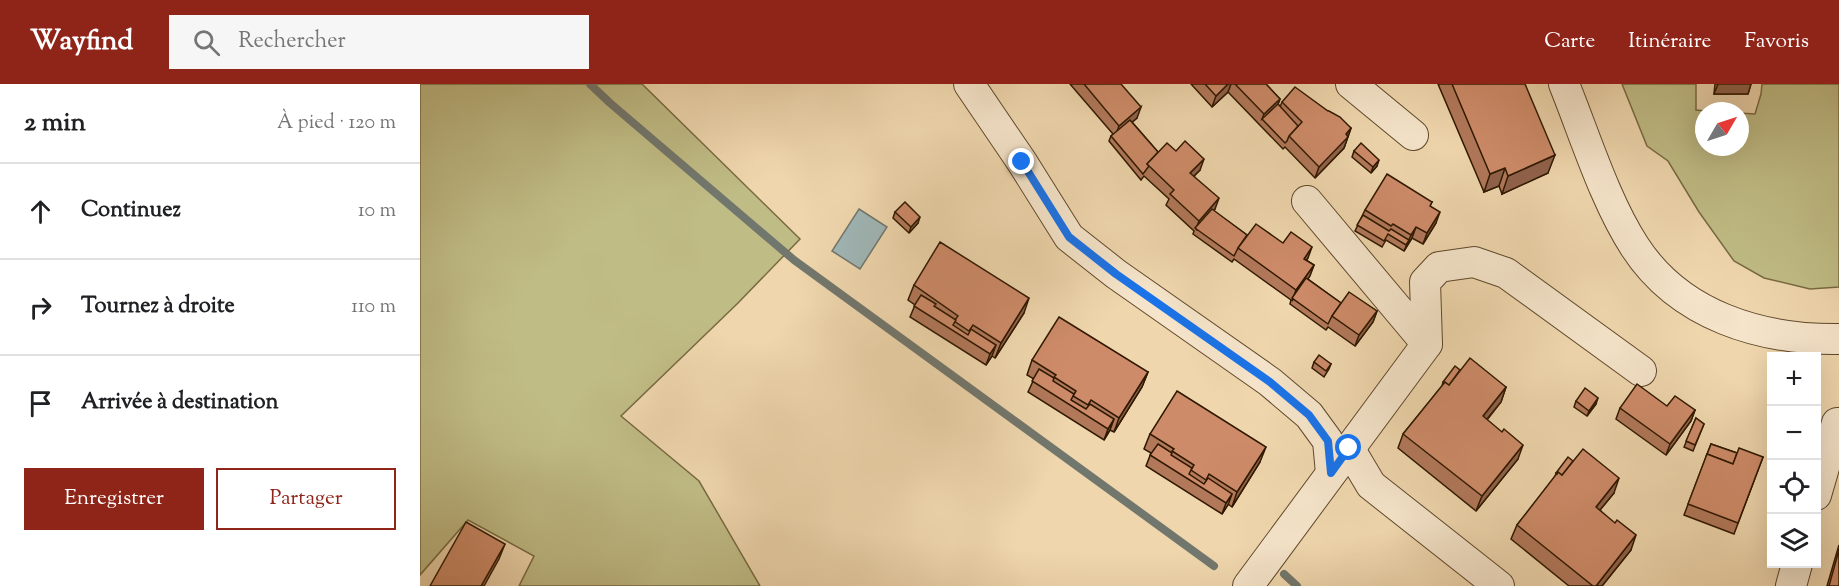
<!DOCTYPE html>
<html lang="fr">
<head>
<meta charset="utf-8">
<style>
  :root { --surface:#fff; --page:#f6f6f6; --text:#202124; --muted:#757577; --line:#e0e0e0; --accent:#8f2418 }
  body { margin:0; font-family:"Sorts Mill Goudy",serif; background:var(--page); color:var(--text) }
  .controls { position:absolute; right:18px; bottom:18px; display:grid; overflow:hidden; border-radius:0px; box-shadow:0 6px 24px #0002 }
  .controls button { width:54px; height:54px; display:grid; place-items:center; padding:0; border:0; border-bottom:2px solid var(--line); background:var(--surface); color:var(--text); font:30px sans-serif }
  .compass { position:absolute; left:1275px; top:18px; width:54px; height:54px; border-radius:50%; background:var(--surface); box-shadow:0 6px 24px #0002; rotate:51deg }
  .stop { position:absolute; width:18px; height:18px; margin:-14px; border:4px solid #1a73e8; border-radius:50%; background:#fff }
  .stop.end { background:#1a73e8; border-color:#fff; box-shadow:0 2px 6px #0008 }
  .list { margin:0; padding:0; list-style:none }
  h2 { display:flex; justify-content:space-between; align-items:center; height:78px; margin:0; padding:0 24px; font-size:26px }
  h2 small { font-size:20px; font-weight:400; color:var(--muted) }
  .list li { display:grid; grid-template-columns:39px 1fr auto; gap:18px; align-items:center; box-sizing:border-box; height:96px; padding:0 24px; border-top:2px solid var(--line) }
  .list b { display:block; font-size:22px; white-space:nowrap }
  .list em { font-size:20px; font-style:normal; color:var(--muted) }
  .actions { display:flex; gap:12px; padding:18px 24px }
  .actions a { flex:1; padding:14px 0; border:2px solid var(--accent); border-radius:0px; text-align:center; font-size:21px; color:var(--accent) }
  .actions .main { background:var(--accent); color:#fff }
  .icon { flex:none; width:33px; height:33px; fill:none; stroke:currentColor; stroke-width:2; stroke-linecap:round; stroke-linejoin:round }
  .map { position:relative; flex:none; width:1419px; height:502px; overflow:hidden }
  header { display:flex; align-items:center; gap:36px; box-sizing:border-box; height:84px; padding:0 30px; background:var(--accent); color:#fff }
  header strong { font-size:28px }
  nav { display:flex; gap:33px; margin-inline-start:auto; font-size:21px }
  .search { width:420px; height:54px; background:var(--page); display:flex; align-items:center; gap:15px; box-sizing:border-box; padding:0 21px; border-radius:0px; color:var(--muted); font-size:22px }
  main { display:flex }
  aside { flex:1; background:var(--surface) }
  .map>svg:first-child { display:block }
</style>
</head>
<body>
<header>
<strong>Wayfind</strong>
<div class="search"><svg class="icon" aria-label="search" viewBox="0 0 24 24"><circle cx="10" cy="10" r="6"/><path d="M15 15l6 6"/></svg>Rechercher</div>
<nav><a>Carte</a><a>Itinéraire</a><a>Favoris</a></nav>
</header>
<main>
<aside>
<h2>2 min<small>À pied · 120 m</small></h2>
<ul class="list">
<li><svg class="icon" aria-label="ahead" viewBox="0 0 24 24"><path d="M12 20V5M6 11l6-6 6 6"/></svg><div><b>Continuez</b></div><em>10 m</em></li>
<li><svg class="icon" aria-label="right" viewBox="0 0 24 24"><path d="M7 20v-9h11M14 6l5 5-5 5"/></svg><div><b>Tournez à droite</b></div><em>110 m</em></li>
<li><svg class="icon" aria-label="arrive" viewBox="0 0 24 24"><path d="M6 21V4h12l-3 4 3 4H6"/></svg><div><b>Arrivée à destination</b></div></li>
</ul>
<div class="actions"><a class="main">Enregistrer</a><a>Partager</a></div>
</aside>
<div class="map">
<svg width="1419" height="502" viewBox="0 0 1419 502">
  <rect width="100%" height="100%" fill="#efd6ad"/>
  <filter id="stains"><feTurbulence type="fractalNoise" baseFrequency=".00333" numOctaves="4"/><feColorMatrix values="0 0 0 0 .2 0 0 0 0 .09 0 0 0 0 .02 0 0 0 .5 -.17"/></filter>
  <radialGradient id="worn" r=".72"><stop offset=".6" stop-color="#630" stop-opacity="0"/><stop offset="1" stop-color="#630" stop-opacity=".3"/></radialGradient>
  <g fill="#c0bc85" stroke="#786a42" stroke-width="1.5">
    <polygon points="0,0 222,0 380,155 318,219 201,332 279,397 340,502 99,502 114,472 48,436 0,491"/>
    <polygon points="1202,0 1276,0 1276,26 1286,27 1284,27 1284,63 1320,63 1320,29 1335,30 1341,10 1342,0 1419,0 1419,203 1390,205 1344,194 1314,177 1279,128 1248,77 1227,62"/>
  </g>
  <polygon fill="#9fb6b6" stroke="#72776d" stroke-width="1.5" points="439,125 467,143 440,185 412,167"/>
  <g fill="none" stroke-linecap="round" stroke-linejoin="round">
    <g stroke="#72776d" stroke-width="8">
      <polyline points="170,0 190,19 374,176 794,482"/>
      <polyline points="864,490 877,502"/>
    </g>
    <g stroke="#5f482b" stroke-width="32">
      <g id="minor">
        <polyline points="549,0 602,78 649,153 696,190 850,298 889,331 908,357 911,389"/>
        <polyline points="931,0 993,51"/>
        <path d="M1144,0C1165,52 1185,117 1215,163C1260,232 1341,256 1419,255"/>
        <polyline points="887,117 1007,260"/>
        <polyline points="929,364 951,401 1079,502"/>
        <polyline points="1396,411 1417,339"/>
        <polyline points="828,502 1007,260 1005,198 1019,183 1054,178 1086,189 1221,287"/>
        <polyline points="1371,502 1377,480"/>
      </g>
    </g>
    <use href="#minor" stroke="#f5e4ca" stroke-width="30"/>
  </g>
  <g fill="#b1785a" stroke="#2f1800" stroke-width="1.5">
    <polygon points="650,0 701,0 717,34 712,38 738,68 756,67 780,86 774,92 795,125 793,127 827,151 863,159 888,174 886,176 894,181 888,195 921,219 957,227 953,238 935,262 908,243 906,246 870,220 871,216 814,175 812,178 773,150 774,147 746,121 749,115 724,92 721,96 689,57 691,52 693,50"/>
    <polygon points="771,0 846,0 860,15 858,20 860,23 862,18 908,27 931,44 924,64 895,94 865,63 863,65 808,8 792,23"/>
    <polygon points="1018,0 1105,0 1128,89 1082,110 1079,102 1064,108"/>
    <polygon points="1295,0 1331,0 1328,10 1294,10"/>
    <polygon points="934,67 957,82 951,89 932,73"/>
    <polygon points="1012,118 1010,122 1016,139 1003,160 992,154 984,167 966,156 962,163 935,147 945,126"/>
    <polygon points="475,128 498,139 489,149 473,134"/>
    <polygon points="494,201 604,229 575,274 572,272 566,281 490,233 495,221 488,216"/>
    <polygon points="612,276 728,288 722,303 694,348 690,346 684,356 608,308 614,295 607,291"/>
    <polygon points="894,278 911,280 909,285 904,293 892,284"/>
    <polygon points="1040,286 1086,303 1081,318 1067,336 1098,375 1056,427 978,364 983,350 1022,302 1023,298"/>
    <polygon points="1156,317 1176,320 1167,332 1154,323"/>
    <polygon points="1247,322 1275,326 1271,337 1246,371 1196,335 1200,324"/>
    <polygon points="1276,334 1284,340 1273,367 1264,363"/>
    <polygon points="730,350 840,378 812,423 808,420 802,430 726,382 731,369 724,365"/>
    <polygon points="1291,360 1317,369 1343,373 1314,450 1264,431"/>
    <polygon points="1136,389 1194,409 1180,426 1211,466 1182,502 1149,502 1091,455 1097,441 1135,393"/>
    <polygon points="1419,461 1419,502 1407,502"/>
  </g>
  <g fill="#90614a" stroke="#2f1800" stroke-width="1.5">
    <polygon points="808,0 811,0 808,8 792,23 796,12"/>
    <polygon points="1298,0 1331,0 1328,10 1294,10"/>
    <polygon points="860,15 856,26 842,35 844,30"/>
    <polygon points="721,23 717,34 695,53 699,42"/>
    <polygon points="931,44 924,64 895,94 899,83"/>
    <polygon points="1135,71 1128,89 1082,110 1088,92"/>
    <polygon points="784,75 780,86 766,100 770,89"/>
    <polygon points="959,76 957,82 951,89 953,83"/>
    <polygon points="1085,84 1079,102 1064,108 1070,90"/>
    <polygon points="799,114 795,125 777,146 776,145 779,137"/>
    <polygon points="1020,128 1016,139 1003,160 1007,149"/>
    <polygon points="500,133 498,139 489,149 491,143"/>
    <polygon points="996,143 992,154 984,167 991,151"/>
    <polygon points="892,163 888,174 880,186 884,175"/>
    <polygon points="894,181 890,192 872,217 876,206"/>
    <polygon points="609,214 604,229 575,274 581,259"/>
    <polygon points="957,227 953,238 935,262 939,251"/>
    <polygon points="576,261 572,272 566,281 570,270"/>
    <polygon points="728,288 722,303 694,348 699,334"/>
    <polygon points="1086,303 1081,318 1057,347 1063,332"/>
    <polygon points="1178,314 1176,320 1167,332 1169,327"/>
    <polygon points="1275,326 1271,337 1246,371 1250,360"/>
    <polygon points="694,335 690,346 684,356 688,345"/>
    <polygon points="1103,361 1098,375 1056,427 1062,412"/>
    <polygon points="846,363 840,378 812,423 817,408"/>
    <polygon points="1199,394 1194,409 1170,438 1176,423"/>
    <polygon points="812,410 808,421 802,430 806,419"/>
    <polygon points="1216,451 1211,466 1182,502 1176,502"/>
    <polygon points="85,460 79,475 64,502 61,502"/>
  </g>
  <g fill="#ce8b69" stroke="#2f1800" stroke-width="1.5">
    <polygon points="664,0 701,0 721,23 699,42"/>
    <polygon points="785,0 808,0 796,12"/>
    <polygon points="815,0 846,0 860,15 844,30"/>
    <polygon points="1032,0 1105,0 1135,71 1088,92 1085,84 1070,90"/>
    <polygon points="875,3 908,27 909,27 920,33 931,44 926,50 928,53 899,83 869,52 882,38 862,18"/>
    <polygon points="858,20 878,42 869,52 867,57 865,59 842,35"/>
    <polygon points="710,36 738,68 727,80 729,82 723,90 691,52"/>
    <polygon points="765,57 784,75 770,89 799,114 779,137 750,110 754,106 727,80 747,59 756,67"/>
    <polygon points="941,59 959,76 953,83 934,67"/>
    <polygon points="967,90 1012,118 1010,122 1020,128 1007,149 996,143 991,151 973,140 971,142 945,126"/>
    <polygon points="485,118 500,133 491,143 475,128"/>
    <polygon points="792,125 827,151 818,164 814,172 775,144"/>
    <polygon points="943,131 969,147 971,145 989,156 986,161 968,150 964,157 937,141"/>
    <polygon points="836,140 863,159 871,148 892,163 884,175 894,181 876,206 818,164"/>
    <polygon points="520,158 609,214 581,259 553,241 549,247 534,237 538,232 494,201"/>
    <polygon points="886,194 921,219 912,232 908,240 872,214"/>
    <polygon points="929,208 957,227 939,251 912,232"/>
    <polygon points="501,211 516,220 514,222 536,236 533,241 548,251 551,245 576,261 570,270 494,222"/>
    <polygon points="639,233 728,288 699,334 671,316 668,321 653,312 656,307 634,293 636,291 612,276"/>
    <polygon points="899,271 911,280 906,287 894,278"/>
    <polygon points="1050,274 1086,303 1063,332 1082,348 1084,345 1103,361 1062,412 983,350 1025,298 1029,301"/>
    <polygon points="1035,282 1040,286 1029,301 1025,298 1024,299 1023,298"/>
    <polygon points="619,285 634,294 633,297 654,310 651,316 666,325 670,320 694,335 688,345 612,297"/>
    <polygon points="1217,300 1247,322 1255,312 1275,326 1250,360 1200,324"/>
    <polygon points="1165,304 1178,314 1169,327 1156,317"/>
    <polygon points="757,307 846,363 817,408 789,390 786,396 771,386 774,381 752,367 754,365 730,350"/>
    <polygon points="1276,334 1284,340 1275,361 1266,357"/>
    <polygon points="738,360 752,369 751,371 772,384 769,390 784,400 788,394 812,410 806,419 730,371"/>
    <polygon points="1291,360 1317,369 1313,380 1287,370 1286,373"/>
    <polygon points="1319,364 1343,373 1318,439 1268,420 1287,370 1313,380"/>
    <polygon points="1163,365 1199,394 1176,423 1195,439 1197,436 1216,451 1176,502 1173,502 1097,441 1138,388 1142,391"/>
    <polygon points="1148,373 1153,377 1142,391 1138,388 1137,390 1136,389"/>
    <polygon points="46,438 85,460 61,502 10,502"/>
    <polygon points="1419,466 1419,502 1409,502"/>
  </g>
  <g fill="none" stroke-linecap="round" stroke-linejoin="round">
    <polyline stroke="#1a73e8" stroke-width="8" points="602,78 649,153 696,190 850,298 889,331 908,357 911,389 929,364"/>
  </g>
  <rect width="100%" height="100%" filter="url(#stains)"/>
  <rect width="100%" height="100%" fill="url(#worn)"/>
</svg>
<div class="controls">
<button>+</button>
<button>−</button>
<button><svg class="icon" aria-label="locate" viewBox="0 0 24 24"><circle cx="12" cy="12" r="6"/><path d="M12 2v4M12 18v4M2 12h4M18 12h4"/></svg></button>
<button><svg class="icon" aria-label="layers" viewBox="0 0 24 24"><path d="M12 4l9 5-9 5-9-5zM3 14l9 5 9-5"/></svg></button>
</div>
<svg class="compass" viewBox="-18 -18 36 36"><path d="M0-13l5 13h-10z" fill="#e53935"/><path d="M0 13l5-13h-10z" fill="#757577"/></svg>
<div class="stop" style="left:929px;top:364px"></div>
<div class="stop end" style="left:602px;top:78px"></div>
</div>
</main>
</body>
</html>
